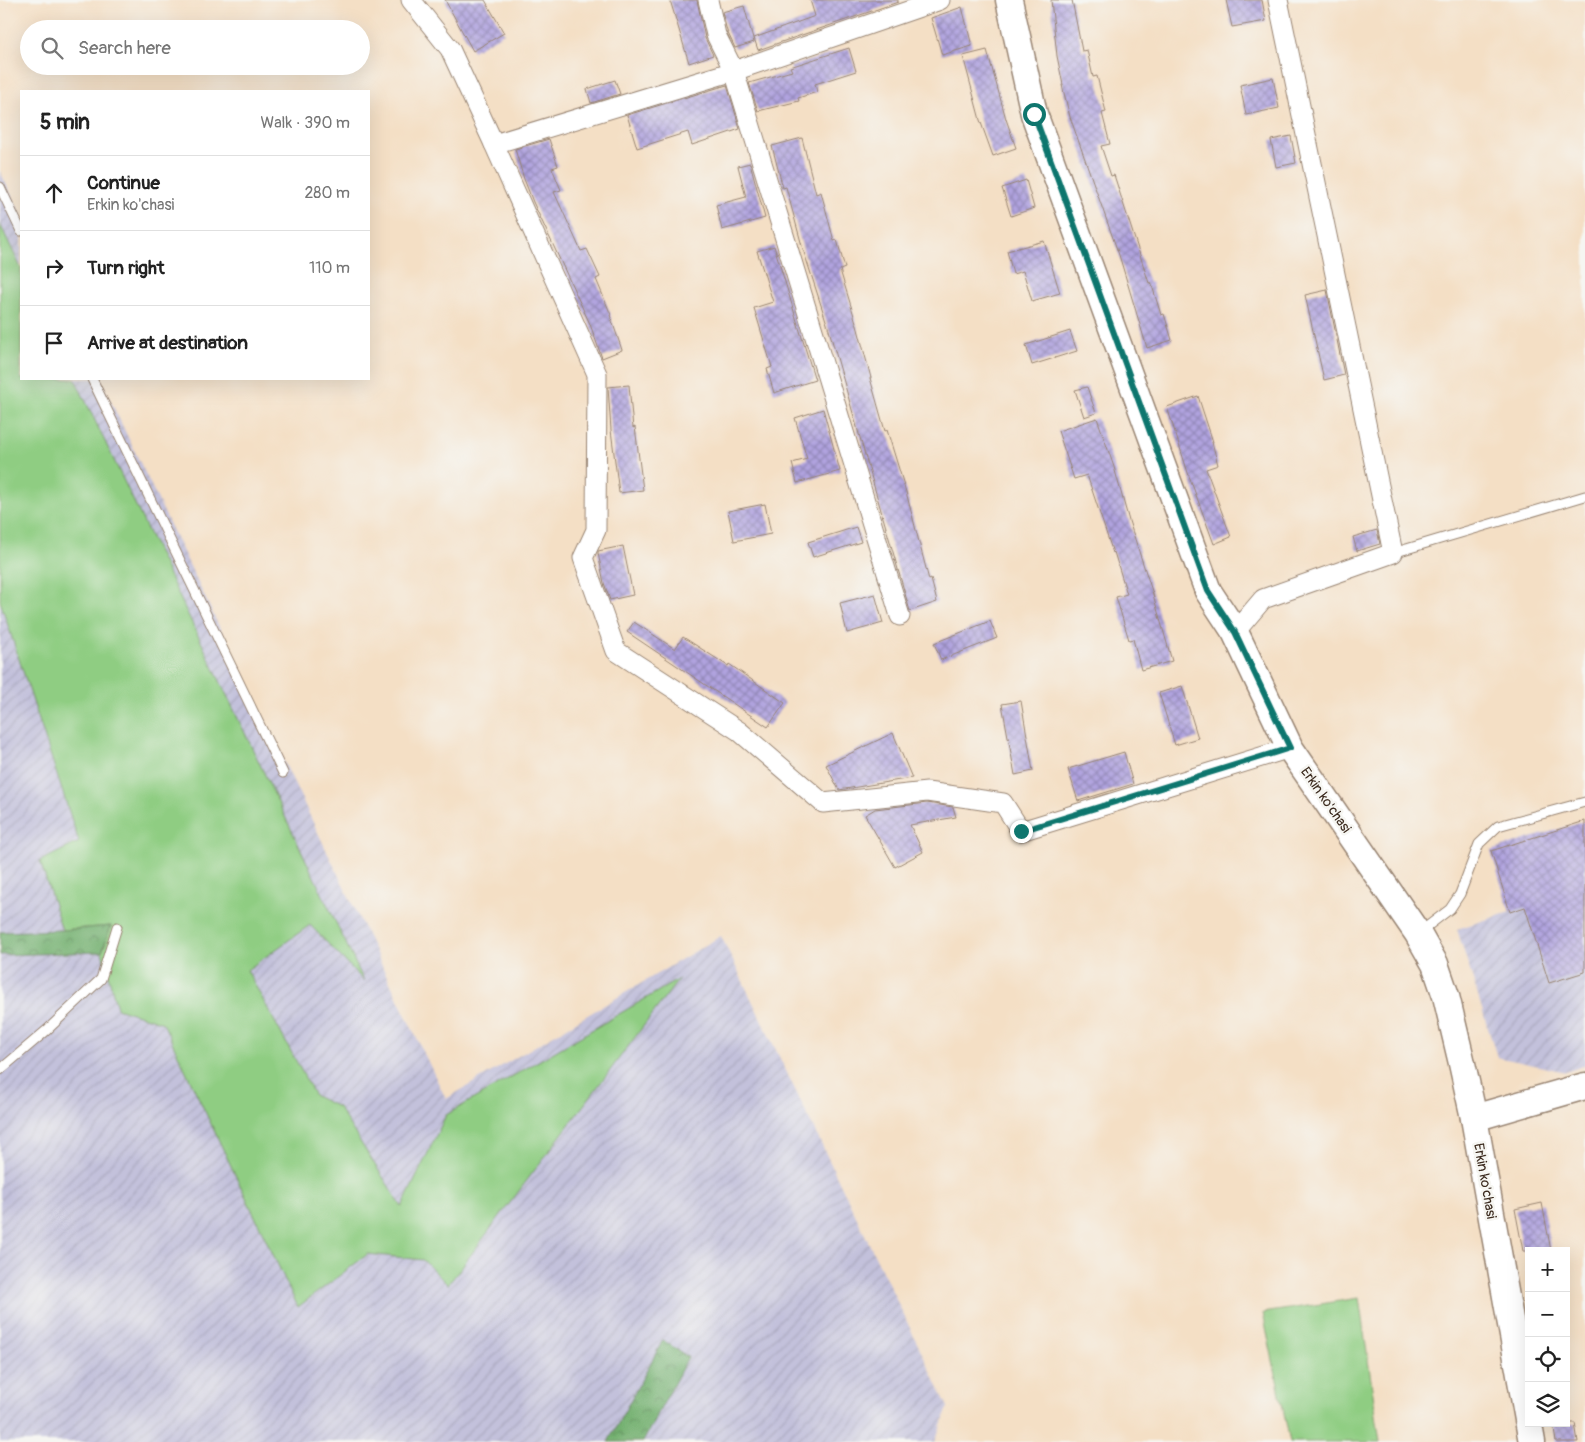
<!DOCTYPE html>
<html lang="en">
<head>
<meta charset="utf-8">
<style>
  :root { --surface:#fff; --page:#f2f2f2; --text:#222; --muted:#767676; --line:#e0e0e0 }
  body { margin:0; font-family:Pangolin,sans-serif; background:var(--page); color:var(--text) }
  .controls { position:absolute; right:15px; bottom:15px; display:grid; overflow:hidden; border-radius:0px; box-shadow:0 5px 20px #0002 }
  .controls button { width:45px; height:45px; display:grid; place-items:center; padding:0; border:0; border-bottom:1px solid var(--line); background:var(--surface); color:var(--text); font:25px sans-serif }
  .stop { position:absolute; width:15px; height:15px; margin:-11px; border:4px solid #0f766e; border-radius:50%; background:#fff }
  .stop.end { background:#0f766e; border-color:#fff; box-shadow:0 1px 5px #0008 }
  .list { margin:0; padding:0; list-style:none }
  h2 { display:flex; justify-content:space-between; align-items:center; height:65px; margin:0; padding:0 20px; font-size:21px }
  h2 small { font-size:16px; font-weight:400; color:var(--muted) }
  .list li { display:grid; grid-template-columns:32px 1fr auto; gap:15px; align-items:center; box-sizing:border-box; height:75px; padding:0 20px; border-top:1px solid var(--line) }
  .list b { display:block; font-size:19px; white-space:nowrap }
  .list p { margin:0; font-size:16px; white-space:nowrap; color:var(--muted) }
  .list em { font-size:16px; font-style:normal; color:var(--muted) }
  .icon { flex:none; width:28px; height:28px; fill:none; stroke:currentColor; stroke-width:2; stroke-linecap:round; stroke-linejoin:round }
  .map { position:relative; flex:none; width:1585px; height:1442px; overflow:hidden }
  .search { position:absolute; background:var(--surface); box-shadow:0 5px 20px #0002; left:20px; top:20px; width:350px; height:55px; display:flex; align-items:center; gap:12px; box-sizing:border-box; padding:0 18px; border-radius:28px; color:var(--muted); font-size:19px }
  .panel { position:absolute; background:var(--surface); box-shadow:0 5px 20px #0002; left:20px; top:90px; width:350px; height:290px; border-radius:0px }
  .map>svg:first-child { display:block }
</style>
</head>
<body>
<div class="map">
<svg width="1585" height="1442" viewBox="0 0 1585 1442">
  <defs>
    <pattern id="industrial-furrows" width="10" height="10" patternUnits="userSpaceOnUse" patternTransform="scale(1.25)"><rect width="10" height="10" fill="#c3c1db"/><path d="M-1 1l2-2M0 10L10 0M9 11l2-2" fill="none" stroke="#a8a6bc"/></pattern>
    <pattern id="forest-crowns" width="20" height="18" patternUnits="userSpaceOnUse" patternTransform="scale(1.25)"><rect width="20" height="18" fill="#73b070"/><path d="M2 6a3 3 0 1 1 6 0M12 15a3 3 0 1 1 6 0" fill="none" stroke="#608f5b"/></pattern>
    <pattern id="building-cross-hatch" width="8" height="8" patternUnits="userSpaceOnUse" patternTransform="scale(1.25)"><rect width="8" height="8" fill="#b0a3df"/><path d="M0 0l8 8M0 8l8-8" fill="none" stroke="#9085b4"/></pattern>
  </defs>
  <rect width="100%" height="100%" fill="#f6f6f2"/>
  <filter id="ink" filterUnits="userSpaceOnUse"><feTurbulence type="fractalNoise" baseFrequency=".02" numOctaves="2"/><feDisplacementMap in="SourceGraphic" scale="10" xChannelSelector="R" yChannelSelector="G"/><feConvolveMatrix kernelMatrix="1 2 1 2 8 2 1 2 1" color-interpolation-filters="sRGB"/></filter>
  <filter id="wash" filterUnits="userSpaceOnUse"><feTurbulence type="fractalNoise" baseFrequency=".0096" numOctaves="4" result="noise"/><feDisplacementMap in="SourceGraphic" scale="20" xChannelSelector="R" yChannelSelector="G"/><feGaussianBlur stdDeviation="1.12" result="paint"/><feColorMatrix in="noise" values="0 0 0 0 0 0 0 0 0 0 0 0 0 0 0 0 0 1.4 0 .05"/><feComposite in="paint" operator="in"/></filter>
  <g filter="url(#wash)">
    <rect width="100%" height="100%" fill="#f4dfc5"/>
    <g fill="url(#industrial-furrows)">
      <polygon points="0,171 21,215 21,379 100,379 446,1099 721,936 948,1407 935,1442 0,1442"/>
      <polygon points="1585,821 1585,1065 1566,1072 1497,1057 1457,929 1510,912 1491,851"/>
    </g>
    <g fill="#8fcd82" stroke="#657c50">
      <polygon points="0,224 21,268 21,379 75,379 364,981 310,925 247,970 315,1096 338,1107 402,1207 446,1115 679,979 448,1285 423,1260 368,1254 298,1307 163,1023 117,1008 102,952 111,926 62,930 40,861 79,842 0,601"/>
      <polygon points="1359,1298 1380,1442 1290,1442 1263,1313"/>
    </g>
    <g fill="url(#forest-crowns)" stroke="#576d47">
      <polygon points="111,926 102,952 0,955 0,932 62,930"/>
      <polygon points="663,1340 688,1357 643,1442 608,1442"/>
    </g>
    <g id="blocks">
      <g fill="url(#building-cross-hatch)">
        <polygon points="445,0 485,0 504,33 473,51"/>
        <polygon points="670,0 697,0 705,38 713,55 689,63"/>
        <polygon points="810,0 898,0 898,2 758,50 754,38 815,16"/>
        <polygon points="1051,0 1072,0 1082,51 1087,50 1093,77 1097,76 1106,112 1102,113 1110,144 1101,146 1111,176 1114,175 1149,283 1151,282 1161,315 1164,314 1172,340 1147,348 1119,255 1070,117 1062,85 1063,85 1057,56"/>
        <polygon points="1226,0 1262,0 1266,21 1232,27"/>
        <polygon points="744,6 754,42 735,48 727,31 722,12"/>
        <polygon points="962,7 972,46 942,55 931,18"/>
        <polygon points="849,48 856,71 815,84 817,92 798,98 799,101 758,111 749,83 792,71 790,67"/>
        <polygon points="987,50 1006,119 1016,148 993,156 980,120 963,56"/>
        <polygon points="1273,78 1279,108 1246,115 1240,85"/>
        <polygon points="615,80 620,94 591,103 587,89"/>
        <polygon points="727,85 740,129 692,145 688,132 637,148 627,115"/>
        <polygon points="1291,136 1296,163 1276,167 1271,140"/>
        <polygon points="802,138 816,194 821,192 834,241 837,240 845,268 840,270 858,329 871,378 870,378 885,431 887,430 906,492 929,580 931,579 937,602 910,611 829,330 802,246 786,187 783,188 772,146"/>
        <polygon points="549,139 558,166 552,168 561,190 554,192 581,251 587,249 600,277 596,279 611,315 610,315 622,350 602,358 590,324 533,202 524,179 515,149"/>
        <polygon points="750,163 765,218 722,230 716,205 746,197 738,166"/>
        <polygon points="1026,180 1034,208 1011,216 1002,188"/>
        <polygon points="1044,241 1060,293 1032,301 1023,271 1013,274 1007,251"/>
        <polygon points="774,246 815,380 774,393 767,369 772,367 754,308 773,302 757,251"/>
        <polygon points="1327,290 1344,375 1324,380 1305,295"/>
        <polygon points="1070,331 1077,351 1032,365 1026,345"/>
        <polygon points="629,385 633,428 635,427 643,490 619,493 611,430 608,387"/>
        <polygon points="1087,387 1096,413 1084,417 1075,390"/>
        <polygon points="1198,396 1213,442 1212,442 1218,465 1206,469 1231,537 1214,544 1189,476 1167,407"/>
        <polygon points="823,409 840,471 797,483 792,463 807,459 795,418"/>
        <polygon points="1097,418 1114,467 1129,521 1152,591 1172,661 1141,670 1133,639 1129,640 1116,597 1127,594 1114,552 1113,553 1087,475 1074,479 1058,431"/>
        <polygon points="765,504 771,534 734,541 728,511"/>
        <polygon points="856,527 861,542 813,557 808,542"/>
        <polygon points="1377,530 1380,544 1357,551 1353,537"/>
        <polygon points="623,546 633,595 610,600 604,583 598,553 598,551"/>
        <polygon points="875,594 883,623 847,633 840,603"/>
        <polygon points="990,621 997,638 941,660 934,643"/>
        <polygon points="634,622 675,649 683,637 728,666 729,664 785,703 768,727 627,632"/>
        <polygon points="1182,686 1198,738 1175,745 1159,693"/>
        <polygon points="1021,701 1033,771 1015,775 1002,704"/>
        <polygon points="893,733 912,778 839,790 826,765"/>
        <polygon points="1124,752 1133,784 1078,801 1068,769"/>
        <polygon points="927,803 953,807 956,817 910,825 923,852 895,867 865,815 875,809"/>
        <polygon points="1585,821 1585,972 1549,983 1525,907 1510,912 1491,851"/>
        <polygon points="1542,1203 1551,1251 1523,1251 1515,1209"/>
        <polygon points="1553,1423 1575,1423 1578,1442 1556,1442"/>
      </g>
    </g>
  </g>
  <g filter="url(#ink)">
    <use href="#blocks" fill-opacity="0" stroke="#988472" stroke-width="1"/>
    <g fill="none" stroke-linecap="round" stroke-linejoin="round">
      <g stroke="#988472" stroke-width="11">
        <g id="lane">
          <polyline points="0,187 21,231"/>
          <polyline points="92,379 283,773"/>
          <polyline points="1393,553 1585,496"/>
          <polyline points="1420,932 1450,909 1460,894 1479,844 1498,826 1585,802"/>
          <polyline points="0,1070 47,1030 101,979 117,927"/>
        </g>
      </g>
      <g stroke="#988472" stroke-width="21">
        <g id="street">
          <polyline points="411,0 450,49 494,144 734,71 940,0"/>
          <polyline points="708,0 716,35 734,71 900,616"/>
          <polyline points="494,144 597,374 596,530 583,558 616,651 739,731 823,803 927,792 1003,803 1021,831 1290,748"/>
          <polyline points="1235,632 1263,599 1393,553 1278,0"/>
        </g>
      </g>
      <g stroke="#988472" stroke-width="29">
        <g id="secondary">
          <polyline points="1009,0 1034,114 1208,591 1235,632 1290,748 1418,934 1435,964 1446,996 1461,1059 1474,1118 1532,1442"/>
          <polyline points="1474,1118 1585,1086"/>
        </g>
      </g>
      <use href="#lane" stroke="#fff" stroke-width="9"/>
      <use href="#street" stroke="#fff" stroke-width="19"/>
      <use href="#secondary" stroke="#fff" stroke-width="26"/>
    </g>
  </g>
  <g fill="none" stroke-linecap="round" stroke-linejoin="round" filter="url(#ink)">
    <polyline stroke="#0f766e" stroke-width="6" points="1021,831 1290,748 1235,632 1208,591 1034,114"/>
  </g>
  <g text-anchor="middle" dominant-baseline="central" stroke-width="5" stroke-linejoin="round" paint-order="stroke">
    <g font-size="14" fill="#3b2a1e" stroke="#f6f6f2">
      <text transform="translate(1326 800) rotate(55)">Erkin ko'chasi</text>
      <text transform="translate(1485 1181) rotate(80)">Erkin ko'chasi</text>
    </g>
  </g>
</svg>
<div class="controls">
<button>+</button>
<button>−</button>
<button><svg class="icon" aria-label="locate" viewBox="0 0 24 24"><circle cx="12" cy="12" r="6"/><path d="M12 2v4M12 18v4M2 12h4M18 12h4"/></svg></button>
<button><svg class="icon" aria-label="layers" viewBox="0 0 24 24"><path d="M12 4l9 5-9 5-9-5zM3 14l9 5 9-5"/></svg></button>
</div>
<div class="stop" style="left:1034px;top:114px"></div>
<div class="stop end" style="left:1021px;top:831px"></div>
<div class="search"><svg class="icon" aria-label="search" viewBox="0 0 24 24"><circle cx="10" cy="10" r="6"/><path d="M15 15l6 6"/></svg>Search here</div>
<section class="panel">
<h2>5 min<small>Walk · 390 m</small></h2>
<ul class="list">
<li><svg class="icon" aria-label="ahead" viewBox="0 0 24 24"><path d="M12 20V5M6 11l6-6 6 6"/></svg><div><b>Continue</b><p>Erkin ko'chasi</p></div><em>280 m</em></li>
<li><svg class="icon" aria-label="right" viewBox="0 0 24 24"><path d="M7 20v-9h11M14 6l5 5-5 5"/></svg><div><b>Turn right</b></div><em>110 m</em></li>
<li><svg class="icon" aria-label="arrive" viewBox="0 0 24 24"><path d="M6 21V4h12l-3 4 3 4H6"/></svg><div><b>Arrive at destination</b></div></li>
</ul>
</section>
</div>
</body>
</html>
